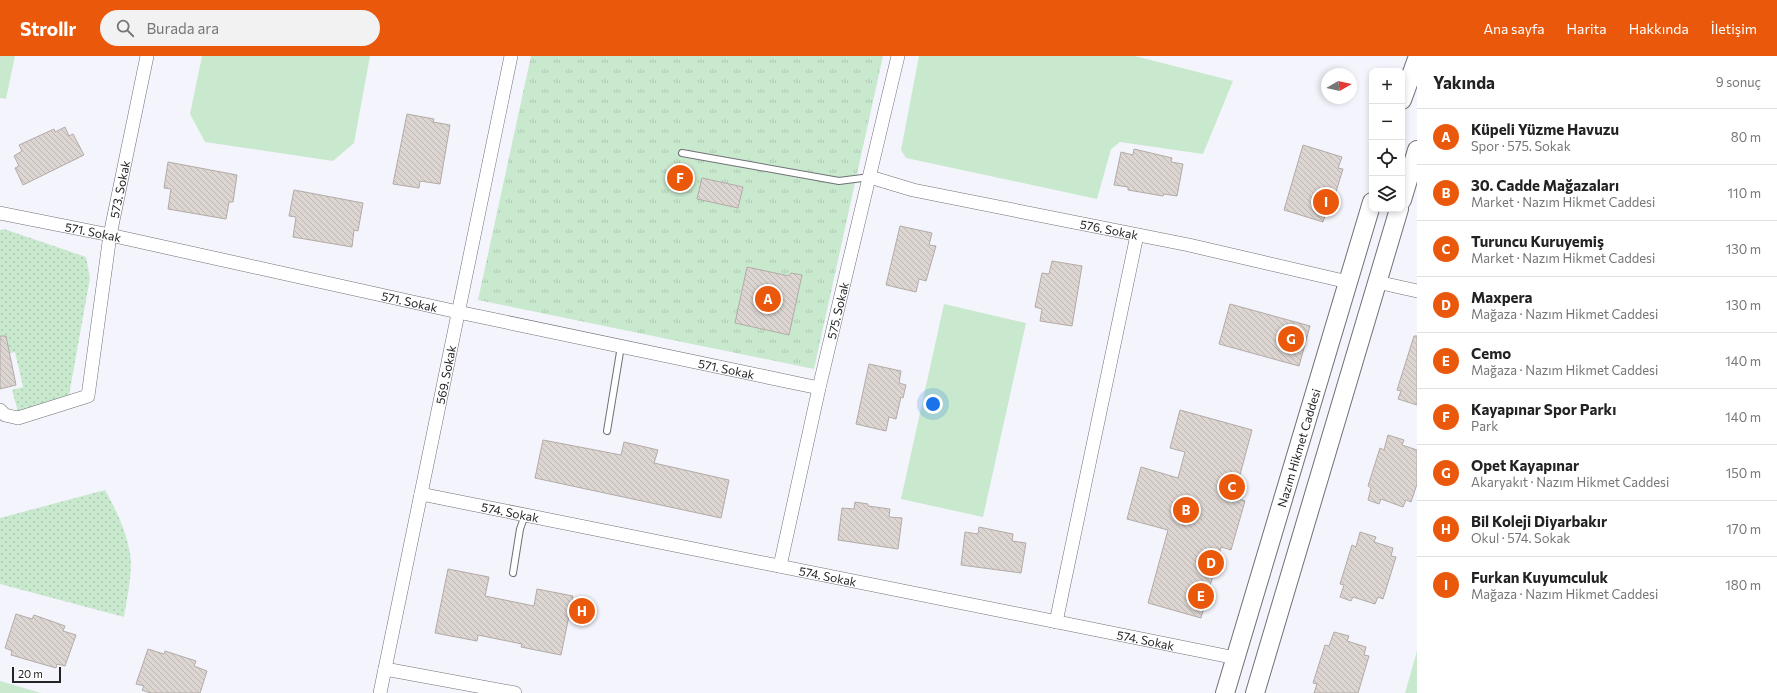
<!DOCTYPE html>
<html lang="tr">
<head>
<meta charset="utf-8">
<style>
  :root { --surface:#fff; --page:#f2f2f2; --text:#222; --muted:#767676; --line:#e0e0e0; --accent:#ea580c }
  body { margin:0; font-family:Commissioner,sans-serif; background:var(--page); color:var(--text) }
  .controls { position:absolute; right:12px; top:12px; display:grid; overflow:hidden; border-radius:8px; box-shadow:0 2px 6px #0003 }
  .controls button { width:36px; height:36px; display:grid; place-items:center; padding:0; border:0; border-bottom:1px solid var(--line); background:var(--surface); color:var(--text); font:20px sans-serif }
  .compass { position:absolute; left:1321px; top:12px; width:36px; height:36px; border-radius:50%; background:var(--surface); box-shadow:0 2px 6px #0003; rotate:81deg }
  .scale { position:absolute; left:12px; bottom:10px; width:49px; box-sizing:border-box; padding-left:4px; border:2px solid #232325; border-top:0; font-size:11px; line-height:14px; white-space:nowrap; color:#232325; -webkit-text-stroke:3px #fff; paint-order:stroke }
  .you { position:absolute; left:933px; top:348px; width:14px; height:14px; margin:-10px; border:3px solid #fff; border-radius:50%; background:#1a73e8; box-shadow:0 0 0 6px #1a73e833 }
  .badge { display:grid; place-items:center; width:26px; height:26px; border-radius:50%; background:var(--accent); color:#fff; font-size:13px; font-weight:700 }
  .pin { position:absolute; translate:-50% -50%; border:2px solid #fff; box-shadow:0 1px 4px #0006 }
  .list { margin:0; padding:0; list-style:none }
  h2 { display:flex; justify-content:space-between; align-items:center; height:52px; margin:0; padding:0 16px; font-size:17px }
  h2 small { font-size:13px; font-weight:400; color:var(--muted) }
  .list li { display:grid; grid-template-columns:26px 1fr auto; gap:12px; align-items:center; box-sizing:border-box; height:56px; padding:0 16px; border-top:1px solid var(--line) }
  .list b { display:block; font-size:15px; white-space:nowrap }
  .list p { margin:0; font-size:13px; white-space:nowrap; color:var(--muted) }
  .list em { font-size:13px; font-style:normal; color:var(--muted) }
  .icon { flex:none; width:22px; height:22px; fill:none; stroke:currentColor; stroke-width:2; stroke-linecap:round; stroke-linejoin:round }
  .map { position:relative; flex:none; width:1417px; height:637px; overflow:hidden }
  header { display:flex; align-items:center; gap:24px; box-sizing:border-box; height:56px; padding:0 20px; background:var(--accent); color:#fff }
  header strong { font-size:19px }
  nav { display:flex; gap:22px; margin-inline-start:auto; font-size:14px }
  .search { width:280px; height:36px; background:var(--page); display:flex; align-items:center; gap:10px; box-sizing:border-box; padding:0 14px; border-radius:22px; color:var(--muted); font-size:15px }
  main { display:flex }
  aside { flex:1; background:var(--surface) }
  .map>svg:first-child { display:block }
</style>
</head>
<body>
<header>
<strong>Strollr</strong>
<div class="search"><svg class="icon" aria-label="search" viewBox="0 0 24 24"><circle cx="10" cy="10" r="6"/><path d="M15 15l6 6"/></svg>Burada ara</div>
<nav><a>Ana sayfa</a><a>Harita</a><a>Hakkında</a><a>İletişim</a></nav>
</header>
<main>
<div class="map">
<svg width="1417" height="637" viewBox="0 0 1417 637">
  <defs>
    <pattern id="park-tufts" width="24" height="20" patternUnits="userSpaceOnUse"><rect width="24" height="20" fill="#c9e9ce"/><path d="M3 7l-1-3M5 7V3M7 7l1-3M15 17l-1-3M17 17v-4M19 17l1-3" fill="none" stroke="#acc8b1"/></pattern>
    <pattern id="garden-dots" width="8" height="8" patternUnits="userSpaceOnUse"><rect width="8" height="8" fill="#c9e9ce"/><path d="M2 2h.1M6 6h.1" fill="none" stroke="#acc8b1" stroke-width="1.8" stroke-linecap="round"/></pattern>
    <pattern id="building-back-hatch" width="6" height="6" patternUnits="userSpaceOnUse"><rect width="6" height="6" fill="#ddd5d1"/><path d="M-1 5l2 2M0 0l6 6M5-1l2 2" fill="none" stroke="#bdb7b3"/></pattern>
  </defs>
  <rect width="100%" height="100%" fill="#f4f4fc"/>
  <g fill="#c9e9ce">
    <polygon points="0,0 15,0 6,43 0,42"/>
    <polygon points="202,0 370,0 354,87 333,105 205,86 190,58"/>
    <polygon points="919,0 1135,0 1233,25 1203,98 1120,86 1111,93 1097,143 906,102 901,94"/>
    <polygon points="944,248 1026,267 983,461 901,443"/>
    <polygon points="1417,595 1417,637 1405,637"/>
    <polygon points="0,625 41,637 0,637"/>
  </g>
  <polygon fill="url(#park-tufts)" points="531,0 883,0 814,313 478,244"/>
  <g fill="url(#garden-dots)">
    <polygon points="4,173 86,201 90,222 69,339 18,356 12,334 23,331 15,296 3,299 0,287 0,174"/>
    <path d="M105,434C116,454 126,474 130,497C133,516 127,542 124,561L0,528V462Z"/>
  </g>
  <g fill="url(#building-back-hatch)" stroke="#b2aba7">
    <polygon points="407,58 434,63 433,66 450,69 440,128 420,125 419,132 393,128"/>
    <polygon points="65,71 69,80 73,78 84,99 23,129 15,112 19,110 14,100 22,95 19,89 54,73 55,76"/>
    <polygon points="1303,89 1342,101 1338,112 1343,113 1330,155 1327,154 1323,166 1284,154"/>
    <polygon points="1134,93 1172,102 1171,106 1183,108 1177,140 1164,138 1163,140 1128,134 1128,131 1114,129 1121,96 1133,99"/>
    <polygon points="168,106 237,119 233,146 229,146 226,163 168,153 171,133 164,132"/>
    <polygon points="702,122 743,131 738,152 697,143"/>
    <polygon points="294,134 363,147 358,175 354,174 352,191 293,181 296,161 289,160"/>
    <polygon points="900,170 932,177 929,189 936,190 926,225 919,223 916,236 886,229"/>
    <polygon points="1052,205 1082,210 1072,270 1040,265 1042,253 1035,251 1042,217 1049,218"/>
    <polygon points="747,211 789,220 791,217 802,219 789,279 735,267"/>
    <polygon points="1230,248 1310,270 1299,310 1219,288"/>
    <polygon points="0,280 6,280 16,329 0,333"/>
    <polygon points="1414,280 1417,280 1417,349 1398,343 1401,335 1397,334"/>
    <polygon points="869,308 901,315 899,327 906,329 903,342 901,341 896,363 889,361 886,375 856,368"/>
    <polygon points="1180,354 1252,374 1234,441 1245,445 1231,494 1221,491 1201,562 1148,547 1168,474 1127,463 1141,411 1178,422 1185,396 1170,392"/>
    <polygon points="1388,379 1404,384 1402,389 1417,394 1417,428 1411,446 1406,444 1403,451 1381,443 1379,448 1368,444 1371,432 1368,430 1380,392 1384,394"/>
    <polygon points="543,384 621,399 624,386 658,394 654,407 729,424 721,462 535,422"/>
    <polygon points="855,446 868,448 868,450 890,453 889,461 902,462 898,493 838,484 842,452 854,453"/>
    <polygon points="979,471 1013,478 1012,485 1026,487 1021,517 961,509 965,476 978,478"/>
    <polygon points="1360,476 1376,481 1374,486 1393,492 1391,500 1396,501 1383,543 1378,541 1375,548 1353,541 1351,545 1340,541 1344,529 1340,528 1352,489 1356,491"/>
    <polygon points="448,513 489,521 485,540 534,550 537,533 573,540 561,599 521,591 522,588 478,579 477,585 435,577"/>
    <polygon points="16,558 32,563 34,559 65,570 63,575 76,579 65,610 57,608 56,612 11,599 12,595 5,592"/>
    <polygon points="1334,576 1349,580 1347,585 1366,591 1364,599 1369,600 1358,637 1314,637 1317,628 1313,627 1325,589 1329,590"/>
    <polygon points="148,593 164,598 165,595 196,605 194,610 207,615 200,637 150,637 142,634 144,630 136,628"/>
  </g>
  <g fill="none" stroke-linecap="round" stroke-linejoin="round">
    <g stroke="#707177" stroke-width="8">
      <g id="lane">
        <polyline points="682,97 839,125 870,121"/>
        <polyline points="607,375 621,290"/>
        <polyline points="513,517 520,473 525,459"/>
      </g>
    </g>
    <g stroke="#707177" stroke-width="14">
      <g id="street">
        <path id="s1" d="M870,121L913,134L1189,189L1348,226"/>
        <path id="s2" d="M0,157L110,179L458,256L819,332"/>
        <polyline points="1377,226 1417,235"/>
        <path id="s3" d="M0,354L5,359L18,362L88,340L110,179L147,0"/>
        <path id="s4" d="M421,438L1236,602"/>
        <path id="s5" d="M780,510L819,332L898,0"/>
        <polyline points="1056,566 1137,179"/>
        <polyline points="385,613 515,637"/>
        <path id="s6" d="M380,637L511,0"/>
      </g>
    </g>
    <g stroke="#707177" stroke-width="20">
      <g id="secondary">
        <polyline points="1402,44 1417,3"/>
        <polyline points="1402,144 1417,94"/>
        <path id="s7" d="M1225,637L1372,146"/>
        <polyline points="1255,637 1399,153"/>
      </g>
    </g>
    <use href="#lane" stroke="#fff" stroke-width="6"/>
    <use href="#street" stroke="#fff" stroke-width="13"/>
    <use href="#secondary" stroke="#fff" stroke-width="18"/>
  </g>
  <g text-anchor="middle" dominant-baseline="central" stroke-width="4" stroke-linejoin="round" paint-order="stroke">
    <g font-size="12" fill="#232325" stroke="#fff">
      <text stroke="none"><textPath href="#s3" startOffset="303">573. Sokak</textPath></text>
      <text stroke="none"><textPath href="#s1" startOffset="245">576. Sokak</textPath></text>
      <text stroke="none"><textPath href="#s2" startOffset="95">571. Sokak</textPath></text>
      <text stroke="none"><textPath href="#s2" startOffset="419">571. Sokak</textPath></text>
      <text stroke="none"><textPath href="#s5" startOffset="262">575. Sokak</textPath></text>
      <text stroke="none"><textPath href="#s2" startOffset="743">571. Sokak</textPath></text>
      <text stroke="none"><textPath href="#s6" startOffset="325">569. Sokak</textPath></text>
      <text stroke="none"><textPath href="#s7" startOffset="256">Nazım Hikmet Caddesi</textPath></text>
      <text stroke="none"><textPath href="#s4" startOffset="91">574. Sokak</textPath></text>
      <text stroke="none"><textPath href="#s4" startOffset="415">574. Sokak</textPath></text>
      <text stroke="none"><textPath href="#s4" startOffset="739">574. Sokak</textPath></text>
    </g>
  </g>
</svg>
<div class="controls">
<button>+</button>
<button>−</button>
<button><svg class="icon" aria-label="locate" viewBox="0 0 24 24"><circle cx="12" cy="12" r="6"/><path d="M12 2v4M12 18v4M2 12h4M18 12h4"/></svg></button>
<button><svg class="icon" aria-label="layers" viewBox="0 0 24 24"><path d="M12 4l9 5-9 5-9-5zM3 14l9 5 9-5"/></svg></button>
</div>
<svg class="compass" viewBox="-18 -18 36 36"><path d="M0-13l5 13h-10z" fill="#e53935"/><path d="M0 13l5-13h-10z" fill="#767676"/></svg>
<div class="scale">20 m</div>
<div class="you"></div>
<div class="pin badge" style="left:768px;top:243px">A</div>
<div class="pin badge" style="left:1186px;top:454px">B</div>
<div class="pin badge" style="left:1232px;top:431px">C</div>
<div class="pin badge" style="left:1211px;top:507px">D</div>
<div class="pin badge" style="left:1201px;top:540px">E</div>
<div class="pin badge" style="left:680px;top:122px">F</div>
<div class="pin badge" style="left:1291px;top:283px">G</div>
<div class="pin badge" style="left:582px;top:555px">H</div>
<div class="pin badge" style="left:1326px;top:146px">I</div>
</div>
<aside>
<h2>Yakında<small>9 sonuç</small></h2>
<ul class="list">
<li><span class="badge">A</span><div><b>Küpeli Yüzme Havuzu</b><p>Spor · 575. Sokak</p></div><em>80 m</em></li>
<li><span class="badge">B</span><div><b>30. Cadde Mağazaları</b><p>Market · Nazım Hikmet Caddesi</p></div><em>110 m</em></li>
<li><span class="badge">C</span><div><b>Turuncu Kuruyemiş</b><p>Market · Nazım Hikmet Caddesi</p></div><em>130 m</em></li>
<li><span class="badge">D</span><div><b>Maxpera</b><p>Mağaza · Nazım Hikmet Caddesi</p></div><em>130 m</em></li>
<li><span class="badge">E</span><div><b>Cemo</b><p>Mağaza · Nazım Hikmet Caddesi</p></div><em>140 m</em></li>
<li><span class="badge">F</span><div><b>Kayapınar Spor Parkı</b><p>Park</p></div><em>140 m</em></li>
<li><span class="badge">G</span><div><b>Opet Kayapınar</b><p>Akaryakıt · Nazım Hikmet Caddesi</p></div><em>150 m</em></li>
<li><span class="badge">H</span><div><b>Bil Koleji Diyarbakır</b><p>Okul · 574. Sokak</p></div><em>170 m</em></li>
<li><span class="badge">I</span><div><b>Furkan Kuyumculuk</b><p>Mağaza · Nazım Hikmet Caddesi</p></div><em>180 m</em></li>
</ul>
</aside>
</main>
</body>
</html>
